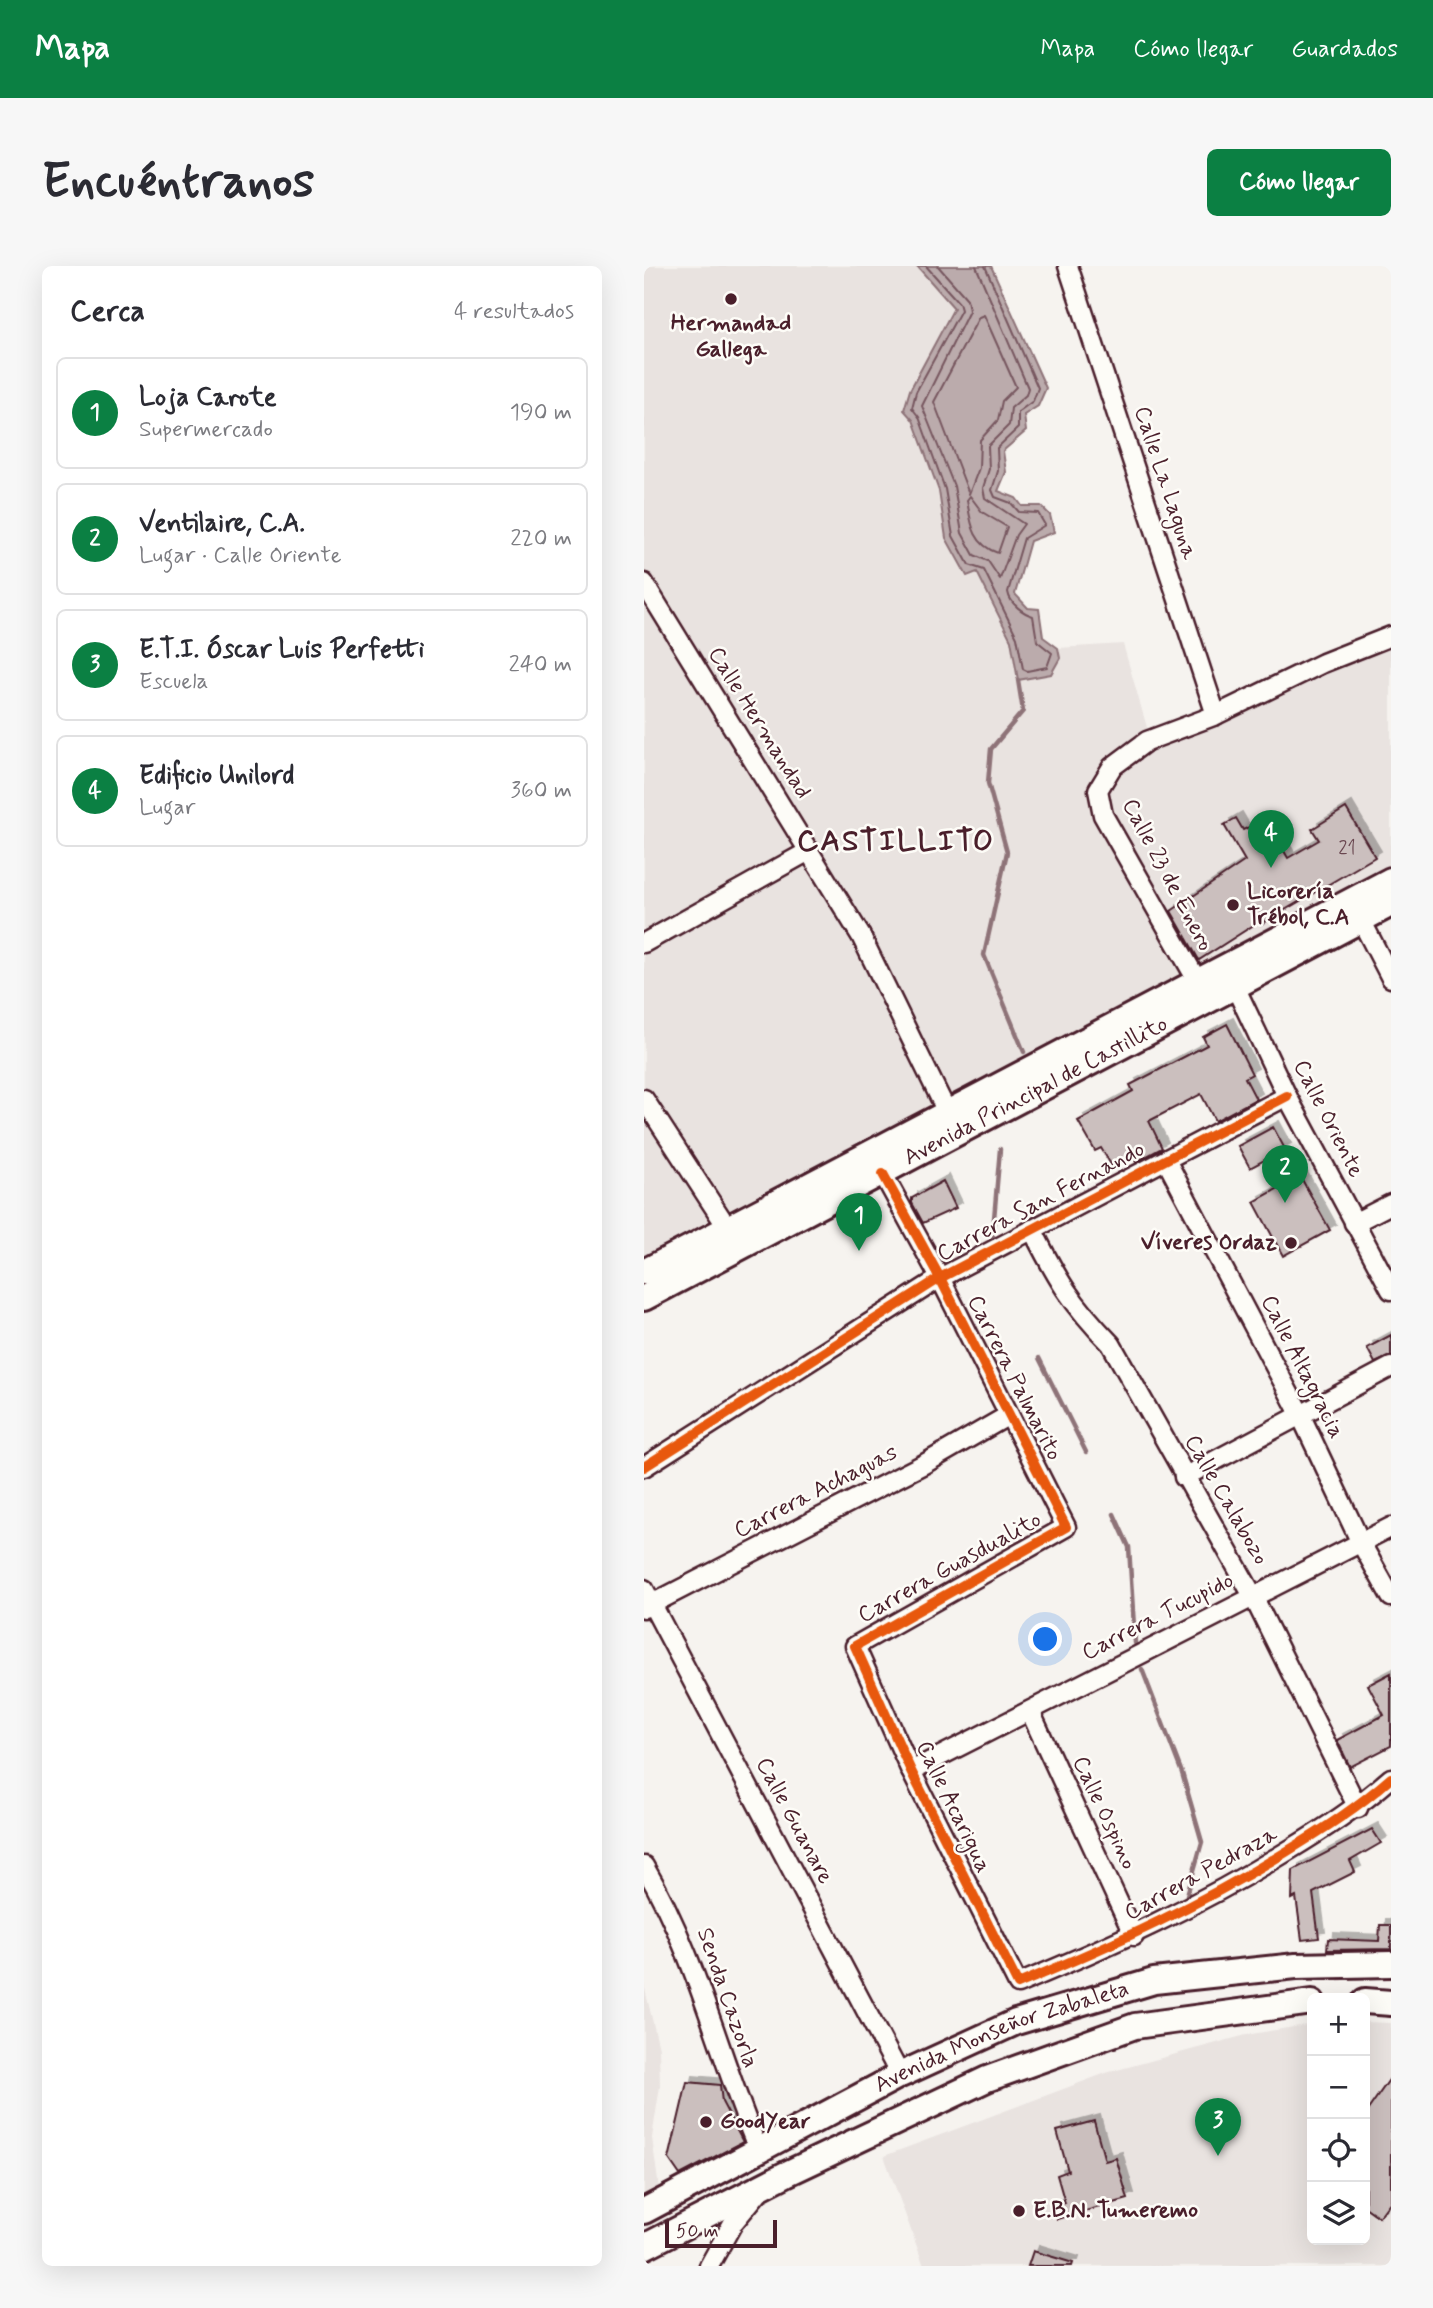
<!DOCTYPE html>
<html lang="es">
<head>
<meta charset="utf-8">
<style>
  :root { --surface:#fff; --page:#f7f7f7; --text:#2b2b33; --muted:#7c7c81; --line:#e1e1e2; --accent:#0b8043 }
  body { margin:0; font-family:Mynerve,sans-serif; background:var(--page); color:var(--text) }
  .controls { position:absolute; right:21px; bottom:21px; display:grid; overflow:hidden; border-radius:10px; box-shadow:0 7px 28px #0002 }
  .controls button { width:63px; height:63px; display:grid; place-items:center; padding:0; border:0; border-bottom:2px solid var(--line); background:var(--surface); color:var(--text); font:35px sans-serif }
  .scale { position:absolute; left:21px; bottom:18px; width:112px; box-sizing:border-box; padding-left:7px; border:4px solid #4a1f2b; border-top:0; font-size:19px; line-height:24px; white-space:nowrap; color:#4a1f2b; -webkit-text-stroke:5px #fdfcf7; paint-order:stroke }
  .you { position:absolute; left:402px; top:1374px; width:24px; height:24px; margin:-18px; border:5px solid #fff; border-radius:50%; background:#1a73e8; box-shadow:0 0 0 10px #1a73e833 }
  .badge { display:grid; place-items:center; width:46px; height:46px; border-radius:50%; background:var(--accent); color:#fff; font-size:23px; font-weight:700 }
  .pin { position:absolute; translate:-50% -58px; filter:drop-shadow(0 2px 4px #0008) }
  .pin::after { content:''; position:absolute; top:37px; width:24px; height:21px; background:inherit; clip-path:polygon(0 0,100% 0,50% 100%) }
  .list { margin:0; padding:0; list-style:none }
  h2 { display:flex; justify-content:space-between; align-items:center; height:91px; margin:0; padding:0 28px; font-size:30px }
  h2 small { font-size:23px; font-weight:400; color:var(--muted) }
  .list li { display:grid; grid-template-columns:46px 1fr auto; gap:21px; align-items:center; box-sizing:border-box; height:112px; margin:0 14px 14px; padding:0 14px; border:2px solid var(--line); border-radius:10px }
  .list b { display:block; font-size:26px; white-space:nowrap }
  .list p { margin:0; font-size:23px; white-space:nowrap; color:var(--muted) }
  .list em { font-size:23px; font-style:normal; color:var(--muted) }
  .icon { flex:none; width:38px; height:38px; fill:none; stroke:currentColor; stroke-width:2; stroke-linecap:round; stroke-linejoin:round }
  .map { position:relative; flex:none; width:747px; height:2000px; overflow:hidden; border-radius:10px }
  header { display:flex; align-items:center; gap:42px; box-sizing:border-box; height:98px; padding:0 35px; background:var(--accent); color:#fff }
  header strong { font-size:33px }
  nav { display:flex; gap:38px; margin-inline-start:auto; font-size:24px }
  .intro { display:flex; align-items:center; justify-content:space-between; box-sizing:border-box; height:168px; padding:0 42px }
  h1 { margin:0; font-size:49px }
  .button { padding:18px 32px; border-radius:10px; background:var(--accent); color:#fff; font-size:24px; font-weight:700 }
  main { display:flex; gap:42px; padding:0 42px }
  aside { flex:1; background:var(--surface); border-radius:10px; box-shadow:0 7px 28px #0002 }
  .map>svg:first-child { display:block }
</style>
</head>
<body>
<header>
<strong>Mapa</strong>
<nav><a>Mapa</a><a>Cómo llegar</a><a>Guardados</a></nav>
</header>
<div class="intro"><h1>Encuéntranos</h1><a class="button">Cómo llegar</a></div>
<main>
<aside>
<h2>Cerca<small>4 resultados</small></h2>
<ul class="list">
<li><span class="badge">1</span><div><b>Loja Carote</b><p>Supermercado</p></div><em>190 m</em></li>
<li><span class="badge">2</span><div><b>Ventilaire, C.A.</b><p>Lugar · Calle Oriente</p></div><em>220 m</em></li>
<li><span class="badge">3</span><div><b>E.T.I. Óscar Luis Perfetti</b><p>Escuela</p></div><em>240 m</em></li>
<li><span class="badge">4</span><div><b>Edificio Unilord</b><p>Lugar</p></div><em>360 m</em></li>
</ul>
</aside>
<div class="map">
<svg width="747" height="2000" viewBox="0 0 747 2000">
  <defs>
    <filter id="shadow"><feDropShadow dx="6" dy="-6" stdDeviation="0" flood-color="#0004"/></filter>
  </defs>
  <rect width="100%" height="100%" fill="#f6f3ef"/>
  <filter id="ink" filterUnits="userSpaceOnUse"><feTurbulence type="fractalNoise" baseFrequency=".0143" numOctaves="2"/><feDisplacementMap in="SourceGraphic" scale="14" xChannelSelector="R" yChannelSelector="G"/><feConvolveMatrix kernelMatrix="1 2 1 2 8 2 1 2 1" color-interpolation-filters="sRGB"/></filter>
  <g filter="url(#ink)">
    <g fill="#e9e3e0">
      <polygon points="0,0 273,0 310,42 266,124 260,144 269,154 295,225 302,272 323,309 333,306 367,374 374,413 416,392 414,382 479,378 506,472 747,365 747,618 0,1008"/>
      <polygon points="0,1719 15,1782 16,1820 8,1872 17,1937 0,1945"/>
      <polygon points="721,1756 747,1757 747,2000 280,2000 240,1890 462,1807 602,1769 668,1758 668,1974 721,1974"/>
    </g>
    <polygon fill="#bbabac" stroke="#8e7378" stroke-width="2" points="273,0 347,0 402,122 394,140 380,149 382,165 359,185 362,206 354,225 372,232 378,240 397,240 406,249 410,266 386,275 371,328 384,342 395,343 399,371 414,382 416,392 407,408 374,414 367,374 333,306 323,310 302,272 295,225 269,154 260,144 266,124 310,42"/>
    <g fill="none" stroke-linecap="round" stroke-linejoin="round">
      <g stroke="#77575f" stroke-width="2">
        <path d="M282,0L315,37L317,44L272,126L268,142L275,151L301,223L309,270L325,299L340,304L373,371L379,403L383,405L403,401L408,387L393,375L389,350C379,347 366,338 364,326L380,272L401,259L394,247L375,246L367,237L351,231L348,224L354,205L353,182L374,162V146L389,135L394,122L341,0"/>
        <polyline points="294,0 323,33 325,45 278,140 310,220 318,267 330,289 344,295 356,313 372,269 380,258 341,232 339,222 345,203 344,180 365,159 367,142 382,129 384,122 332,0"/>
        <polygon points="340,49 372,121 358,135 354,154 336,174 335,202 325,228 290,136 335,51"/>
        <path d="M326,230L338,246L363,261L354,287C329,279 327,258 323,234Z"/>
      </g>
      <g stroke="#8e7378" stroke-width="4.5">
        <polyline points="374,414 379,445 347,483 344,517 363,586 340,689 380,786"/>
        <polyline points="348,976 356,883"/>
        <polyline points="395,1092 442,1186"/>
        <polyline points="470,1248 485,1281 491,1377"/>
        <polyline points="498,1403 538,1507 558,1576 543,1629"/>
      </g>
    </g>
    <g fill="#cbbfbe" stroke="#4a1f2b" stroke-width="2" filter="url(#shadow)">
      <polygon points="702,542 731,591 617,658 616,655 555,694 527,645 601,595 580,559 592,552 599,564 605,561 614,575 629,566 644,592 675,574 668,563"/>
      <polygon points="583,758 608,808 601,812 612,833 571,855 557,828 505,855 518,882 492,896 489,892 469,902 457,882 451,885 434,855 489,825 486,819 563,779 559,771"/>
      <polygon points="629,861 641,883 606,902 594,880"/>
      <polygon points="656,910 686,964 639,990 610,936"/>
      <polygon points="299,915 312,942 279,957 268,937 268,932"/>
      <polygon points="747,1069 747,1090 731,1097 723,1082"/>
      <polygon points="747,1407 747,1480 706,1501 693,1474 740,1449 724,1419"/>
      <polygon points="728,1563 737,1577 706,1595 711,1606 669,1627 675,1672 658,1674 652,1631 648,1633 649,1604"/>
      <polygon points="736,1659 747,1659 747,1683 683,1684 684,1673 735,1675"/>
      <polygon points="747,1811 747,1935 735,1951 721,1941 721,1848"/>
      <polygon points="43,1816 76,1819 78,1836 99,1876 36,1909 25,1893"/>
      <polygon points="450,1855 461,1895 472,1892 484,1933 413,1953 409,1940 421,1937 413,1909 424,1905 413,1865"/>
      <polygon points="389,1985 429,1997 428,2000 384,2000"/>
    </g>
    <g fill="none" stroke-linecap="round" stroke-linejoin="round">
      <g stroke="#4a1f2b" stroke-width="23">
        <g id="street">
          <polyline points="424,0 572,449"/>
          <polyline points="0,317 217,670 303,846"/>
          <polyline points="717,654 747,712"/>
          <polyline points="0,677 165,585"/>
          <polyline points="586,710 643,830 747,1024"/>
          <polyline points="554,716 459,549 454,524 468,501 503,475 572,449 679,397 747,370"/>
          <polyline points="0,833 83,961"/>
          <polyline points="522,894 656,1148 717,1277 747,1331"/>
          <path d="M239,908L296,1012L422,1261L211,1380L267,1505L374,1718C468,1679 556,1639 642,1586C680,1563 714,1541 747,1512"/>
          <polyline points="710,957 747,938"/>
          <path d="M388,963C413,1013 427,1037 467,1078L609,1330L714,1542"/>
          <polyline points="0,1201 296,1012 643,830"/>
          <polyline points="540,1211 747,1101"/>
          <polyline points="0,1323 256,1809"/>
          <polyline points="0,1342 280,1198 365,1149"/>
          <polyline points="386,1445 490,1670"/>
          <polyline points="267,1505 747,1261"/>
          <path d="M0,1600C52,1688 75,1790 114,1883"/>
          <polyline points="65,2000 89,1957 113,1928"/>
        </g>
      </g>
      <g stroke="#4a1f2b" stroke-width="30">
        <g id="secondary">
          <polyline points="0,1006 747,614"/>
          <path id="s1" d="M0,1032L747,638"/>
          <polyline points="721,1735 747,1737"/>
          <path id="s2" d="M0,1945L256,1809L372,1756L510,1715L652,1700L747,1698"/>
          <polyline points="0,1981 142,1908 343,1813 491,1760 668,1736"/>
        </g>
      </g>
      <use href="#street" stroke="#fdfcf7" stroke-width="18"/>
      <use href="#secondary" stroke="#fdfcf7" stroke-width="24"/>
      <g stroke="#fdfcf7" stroke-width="15">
        <g id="cycleway">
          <path d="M239,908L296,1012L422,1261L211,1380L267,1505L374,1718C468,1679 556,1639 642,1586C680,1563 714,1541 747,1512"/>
          <polyline points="0,1201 296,1012 643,830"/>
        </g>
      </g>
      <use href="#cycleway" stroke="#e8590c" stroke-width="10"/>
    </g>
  </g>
  <g fill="#4a1f2b" stroke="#fdfcf7" stroke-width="2.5">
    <circle cx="87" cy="33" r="7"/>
    <circle cx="589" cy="639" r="7"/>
    <circle cx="647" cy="977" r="7"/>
    <circle cx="62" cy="1856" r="7"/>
    <circle cx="375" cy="1945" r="7"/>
  </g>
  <g text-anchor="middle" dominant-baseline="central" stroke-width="5" stroke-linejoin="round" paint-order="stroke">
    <g font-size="19" fill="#6a4750">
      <text x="703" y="582">21</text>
    </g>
    <g font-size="23" font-weight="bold" fill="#4a1f2b" stroke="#fdfcf7" text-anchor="start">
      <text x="87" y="58" text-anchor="middle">Hermandad<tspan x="87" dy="26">Gallega</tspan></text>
      <text x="603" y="626">Licorería<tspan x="603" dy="26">Trébol, C.A</tspan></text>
      <text x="633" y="977" text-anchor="end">Víveres Ordaz</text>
      <text x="76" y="1856">GoodYear</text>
      <text x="389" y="1945">E.B.N. Tumeremo</text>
    </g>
    <g font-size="23" fill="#4a1f2b" stroke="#fdfcf7">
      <text transform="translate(521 217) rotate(72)">Calle La Laguna</text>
      <text transform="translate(115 457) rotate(58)">Calle Hermandad</text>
      <text transform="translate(523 609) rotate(62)">Calle 23 de Enero</text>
      <text stroke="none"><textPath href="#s1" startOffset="443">Avenida Principal de Castillito</textPath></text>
      <text transform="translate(684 853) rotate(63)">Calle Oriente</text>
      <text transform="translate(397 936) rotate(-28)">Carrera San Fernando</text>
      <text transform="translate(658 1101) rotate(63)">Calle Altagracia</text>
      <text transform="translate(370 1112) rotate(63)">Carrera Palmarito</text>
      <text transform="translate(172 1226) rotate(-27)">Carrera Achaguas</text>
      <text transform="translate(582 1234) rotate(60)">Calle Calabozo</text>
      <text transform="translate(306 1302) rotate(-29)">Carrera Guasdualito</text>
      <text transform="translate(514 1351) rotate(-27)">Carrera Tucupido</text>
      <text transform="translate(309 1541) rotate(64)">Calle Acarigua</text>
      <text transform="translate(460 1547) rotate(65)">Calle Ospino</text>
      <text transform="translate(150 1555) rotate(62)">Calle Guanare</text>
      <text transform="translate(557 1608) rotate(-29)">Carrera Pedraza</text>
      <text transform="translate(83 1732) rotate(71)">Senda Cazorla</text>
      <text stroke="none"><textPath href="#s2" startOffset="399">Avenida Monseñor Zabaleta</textPath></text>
    </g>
    <g font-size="30" font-weight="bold" letter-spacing="2" fill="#4a1f2b" stroke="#fdfcf7">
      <text x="252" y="575">CASTILLITO</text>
    </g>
  </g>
</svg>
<div class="controls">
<button>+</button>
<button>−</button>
<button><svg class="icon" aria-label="locate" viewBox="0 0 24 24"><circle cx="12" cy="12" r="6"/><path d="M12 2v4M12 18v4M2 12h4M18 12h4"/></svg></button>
<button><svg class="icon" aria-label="layers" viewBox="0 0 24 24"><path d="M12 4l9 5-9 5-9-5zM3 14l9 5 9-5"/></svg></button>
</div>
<div class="scale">50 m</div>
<div class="you"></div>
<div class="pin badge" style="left:215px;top:985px">1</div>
<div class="pin badge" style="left:641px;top:937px">2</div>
<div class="pin badge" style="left:574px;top:1890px">3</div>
<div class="pin badge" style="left:627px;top:602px">4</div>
</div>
</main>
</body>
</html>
